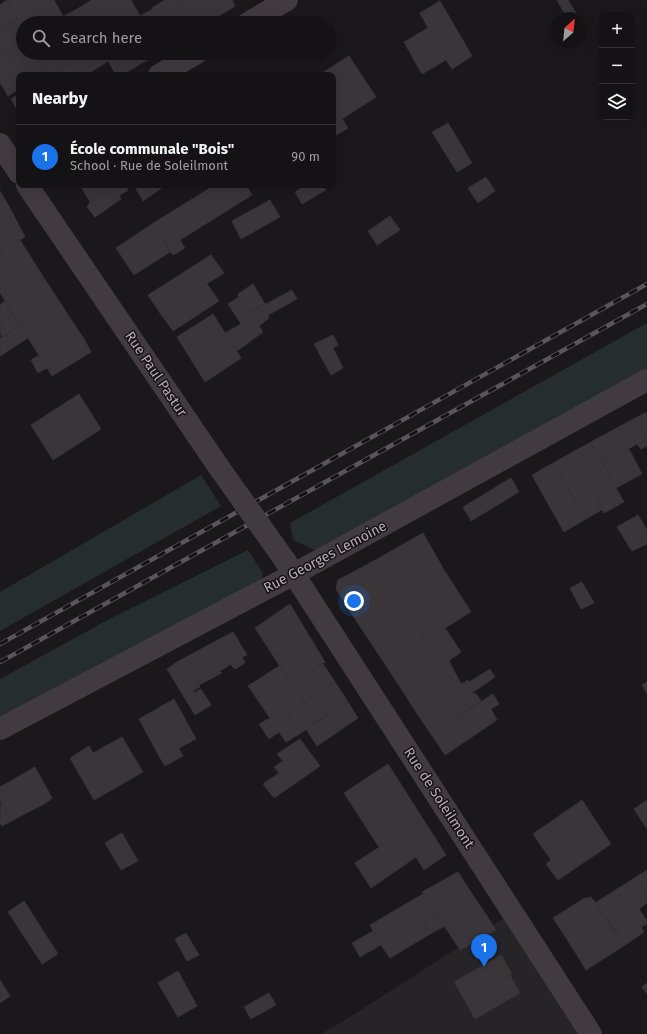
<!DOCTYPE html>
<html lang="en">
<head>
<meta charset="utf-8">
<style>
  :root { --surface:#141214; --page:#1d1b1d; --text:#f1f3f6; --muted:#9d9ea0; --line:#333234; --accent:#1a73e8 }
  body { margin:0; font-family:"Fira Sans",sans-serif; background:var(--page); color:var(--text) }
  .controls { position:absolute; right:12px; top:12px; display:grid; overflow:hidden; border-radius:8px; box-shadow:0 4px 16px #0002 }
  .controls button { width:36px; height:36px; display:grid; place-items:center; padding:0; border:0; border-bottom:1px solid var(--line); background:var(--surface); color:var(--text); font:20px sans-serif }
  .compass { position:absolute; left:551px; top:12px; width:36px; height:36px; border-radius:50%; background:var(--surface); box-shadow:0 4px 16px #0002; rotate:27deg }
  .you { position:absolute; left:354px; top:601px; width:14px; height:14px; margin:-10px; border:3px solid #fff; border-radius:50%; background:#1a73e8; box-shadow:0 0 0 6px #1a73e833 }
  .badge { display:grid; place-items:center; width:26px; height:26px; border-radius:50%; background:var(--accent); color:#fff; font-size:13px; font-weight:700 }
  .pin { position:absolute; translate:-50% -33px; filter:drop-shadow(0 1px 2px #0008) }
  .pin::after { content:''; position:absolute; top:21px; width:14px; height:12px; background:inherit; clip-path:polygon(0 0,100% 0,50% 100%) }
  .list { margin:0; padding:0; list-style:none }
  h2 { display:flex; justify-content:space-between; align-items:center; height:52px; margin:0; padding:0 16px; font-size:17px }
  h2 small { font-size:13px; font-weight:400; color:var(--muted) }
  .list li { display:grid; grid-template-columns:26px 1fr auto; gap:12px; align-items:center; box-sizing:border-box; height:64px; padding:0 16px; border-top:1px solid var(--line) }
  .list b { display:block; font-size:15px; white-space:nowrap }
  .list p { margin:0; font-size:13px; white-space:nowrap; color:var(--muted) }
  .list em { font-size:13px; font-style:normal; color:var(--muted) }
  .icon { flex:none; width:22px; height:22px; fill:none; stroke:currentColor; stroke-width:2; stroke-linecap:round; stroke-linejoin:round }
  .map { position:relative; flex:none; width:647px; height:1034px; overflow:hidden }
  .search { position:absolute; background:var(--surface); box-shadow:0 4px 16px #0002; left:16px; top:16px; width:320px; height:44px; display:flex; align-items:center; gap:10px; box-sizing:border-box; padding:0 14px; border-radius:22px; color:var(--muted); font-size:15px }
  .panel { position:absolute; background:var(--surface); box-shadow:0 4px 16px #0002; left:16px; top:72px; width:320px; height:116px; border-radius:8px }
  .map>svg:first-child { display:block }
</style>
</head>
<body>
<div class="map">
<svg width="647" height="1034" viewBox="0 0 647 1034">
  <rect width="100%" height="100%" fill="#1a181a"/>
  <polygon fill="#272427" points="507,916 581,1034 321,1034 350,1017"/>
  <g fill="#262d2f">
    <polygon points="647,323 647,371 327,556 293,540 290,523"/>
    <polygon points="201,475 221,506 0,631 0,592"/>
    <polygon points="248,550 263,573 259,592 0,729 0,679 113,617"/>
  </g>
  <g fill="#393539" stroke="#363236">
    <polygon points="7,0 18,19 0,30 0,5"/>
    <polygon points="7,0 54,0 63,16 52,23 23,23 23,29"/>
    <polygon points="92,0 131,0 143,21 140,23 82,23 84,22 77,9"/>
    <polygon points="165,0 180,0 194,23 161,23 152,8"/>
    <polygon points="180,0 232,0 235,6 207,23 194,23"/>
    <polygon points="557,0 568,0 579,18 567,18"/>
    <polygon points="440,1 472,56 452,69 446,60 422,74 404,42 428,28 420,13"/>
    <polygon points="77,9 84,22 82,23 52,23"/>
    <polygon points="153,9 161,23 144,23 140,16"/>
    <polygon points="18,19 23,29 23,41 0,56 0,30"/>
    <polygon points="23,41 23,53 37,53 48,72 43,75 19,75 19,89 8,96 0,82 0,56"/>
    <polygon points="37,53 90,53 52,75 50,75"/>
    <polygon points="90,53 121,53 86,75 52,75"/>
    <polygon points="122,53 159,53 132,69"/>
    <polygon points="122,53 132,69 122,75 116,75 108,61"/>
    <polygon points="349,56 376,97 342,119 348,128 333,137 333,75 319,75"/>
    <polygon points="19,94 19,113 11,99"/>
    <polygon points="448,123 472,163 457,172 432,132"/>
    <polygon points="486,177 495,191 478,203 468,188"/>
    <polygon points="80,185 116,185 90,202"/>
    <polygon points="116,185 125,185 128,190 119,196 121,199 95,217 87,207 90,202"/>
    <polygon points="134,185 166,185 143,201"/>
    <polygon points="215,185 246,185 252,195 180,240 185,248 173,255 152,224"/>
    <polygon points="306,185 322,185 326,190 302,204 295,192"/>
    <polygon points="0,191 11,210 0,217"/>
    <polygon points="270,200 280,217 241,239 232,221"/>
    <polygon points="11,210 25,237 0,251 0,217"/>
    <polygon points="390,216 400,230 377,245 368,231"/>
    <polygon points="152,224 170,252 134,275 116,248"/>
    <polygon points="20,240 44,278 6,302 0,293 0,251"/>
    <polygon points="211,255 224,273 160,313 148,295"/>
    <polygon points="44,278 59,301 20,325 6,302"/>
    <polygon points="207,284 219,301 173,331 160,313"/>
    <polygon points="253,284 265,304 238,319 228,304 239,297 238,294"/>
    <polygon points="292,290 297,299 268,315 269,318 259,326 263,332 237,351 225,333 241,324 238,319"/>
    <polygon points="5,301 13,314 0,322 0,305"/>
    <polygon points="59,301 70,318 31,343 20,325"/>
    <polygon points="13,314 20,325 2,337 0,333 0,322"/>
    <polygon points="213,314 241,358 205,382 177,337"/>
    <polygon points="70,318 84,339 44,363 31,343"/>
    <polygon points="20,325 28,338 14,347 6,335"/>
    <polygon points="6,335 14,347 0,356 0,338"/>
    <polygon points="333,335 338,345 333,348 343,368 331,375 314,344"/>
    <polygon points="84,339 91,352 52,376 47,368 38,373 31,360 40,355 44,363"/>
    <polygon points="79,394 101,429 53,460 31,425"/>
    <polygon points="647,412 647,439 637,444 624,424"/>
    <polygon points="624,424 637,444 603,463 591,442"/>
    <polygon points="647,439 647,448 646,446 641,449 637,444"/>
    <polygon points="591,442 616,488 597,499 571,453"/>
    <polygon points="629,449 642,474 616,488 603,463"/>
    <polygon points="571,453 603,509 586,519 553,463"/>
    <polygon points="553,463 586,519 564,532 532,475"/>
    <polygon points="511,478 519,492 471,521 463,507"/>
    <polygon points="616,488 624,502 604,513 597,499"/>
    <polygon points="638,515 647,530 647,544 632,551 617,527"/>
    <polygon points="423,533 444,570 395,601 370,563"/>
    <polygon points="370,563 396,602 359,625 336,589 338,580"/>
    <polygon points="444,570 471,612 445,628 424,638 395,601"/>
    <polygon points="582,582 594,603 581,609 570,588"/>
    <polygon points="396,602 424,638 385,664 359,625"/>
    <polygon points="290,604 308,634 274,657 255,628"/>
    <polygon points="445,628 461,652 442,666 424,638"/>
    <polygon points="233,632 247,655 242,657 245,663 235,669 230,664 227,667 212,643"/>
    <polygon points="308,634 325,662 292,685 274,657"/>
    <polygon points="424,638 442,666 404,693 385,664"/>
    <polygon points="212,643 227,667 191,687 177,662"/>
    <polygon points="449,661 461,684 468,680 470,683 458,689 442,666"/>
    <polygon points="177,662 191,687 220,671 222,673 199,685 200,687 193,691 194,693 201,689 211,705 195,715 167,669"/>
    <polygon points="323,664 335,682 304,702 292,685"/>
    <polygon points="279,666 304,702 288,714 301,733 286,742 279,732 269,739 259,724 270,718 248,686"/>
    <polygon points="442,666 458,689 418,715 404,693"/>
    <polygon points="490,669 495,677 472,693 476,694 481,701 470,708 458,689"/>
    <polygon points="335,682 348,702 317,721 304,702"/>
    <polygon points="647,682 647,694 642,685"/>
    <polygon points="458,689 470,708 431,734 418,715"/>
    <polygon points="493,694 499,704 491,709 497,720 445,755 431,734"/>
    <polygon points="174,699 196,739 160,758 139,719"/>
    <polygon points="304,702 317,721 301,733 288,714"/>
    <polygon points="348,702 358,718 317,746 306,729"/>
    <polygon points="122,737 143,772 94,800 70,758 89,746 93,753"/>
    <polygon points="300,739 320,766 274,798 263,784 279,773 274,767 283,761 277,754"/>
    <polygon points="179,748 183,756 165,766 160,758"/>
    <polygon points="388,764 423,819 379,847 344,793"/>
    <polygon points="35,767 52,798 46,803 11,821 0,801 0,787"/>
    <polygon points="582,800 611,844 558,880 546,864 551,860 533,834"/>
    <polygon points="647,800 647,829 634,809"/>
    <polygon points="1,803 11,821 2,826 0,823"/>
    <polygon points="423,819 446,855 424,870 416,857 371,888 355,863"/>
    <polygon points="122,833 138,861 121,870 105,843"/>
    <polygon points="647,870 647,892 631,903 629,899 624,902 620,895 600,909 595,903"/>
    <polygon points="458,872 472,894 436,914 422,892"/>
    <polygon points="647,892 647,903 639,909 647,921 647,924 641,927 644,932 625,945 600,909 620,895 624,902 629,899 631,903"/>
    <polygon points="423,894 436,914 381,945 370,925"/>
    <polygon points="472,894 485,913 449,933 436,914"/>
    <polygon points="591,897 600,909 563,933 553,918 583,899"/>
    <polygon points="24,901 58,954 42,964 8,912"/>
    <polygon points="600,909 612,928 575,952 563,933"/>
    <polygon points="485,913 496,930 460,950 449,933"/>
    <polygon points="436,914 445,926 430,934 424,921"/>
    <polygon points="424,921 430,934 390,958 381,945"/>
    <polygon points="612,928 625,945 586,970 575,952"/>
    <polygon points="373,931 381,945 360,957 352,943"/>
    <polygon points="186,933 199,955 187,961 175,939"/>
    <polygon points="501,955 512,974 465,1001 454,982"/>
    <polygon points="178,971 197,1006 178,1017 158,983"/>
    <polygon points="510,975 520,993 475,1019 465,1001"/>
    <polygon points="0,980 10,996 0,1003"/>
    <polygon points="647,983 647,994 642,987"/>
    <polygon points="269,993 276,1005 251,1019 244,1007"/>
  </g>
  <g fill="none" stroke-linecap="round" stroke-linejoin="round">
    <g stroke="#413b41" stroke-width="22">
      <polyline points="248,23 287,0"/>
      <polyline points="159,75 197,53"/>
      <polyline points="0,144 19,173"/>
      <polyline points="27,185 218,466"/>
      <polyline points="286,562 591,1034"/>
      <polyline points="0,729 294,574 647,380"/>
    </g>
    <g stroke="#5b545c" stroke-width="4.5">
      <g id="rail">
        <polyline points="0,644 647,284"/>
        <polyline points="0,662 647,304"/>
      </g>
    </g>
    <use href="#rail" stroke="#151315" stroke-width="3" stroke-dasharray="9" stroke-linecap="butt"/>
    <polyline stroke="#413b41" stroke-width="22" points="218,466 286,562"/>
  </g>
  <g text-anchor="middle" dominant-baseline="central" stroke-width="3" stroke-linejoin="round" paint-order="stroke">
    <g font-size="14" fill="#b6abb9" stroke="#151315">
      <text transform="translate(156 374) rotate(56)">Rue Paul Pastur</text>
      <text transform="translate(325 557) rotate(-28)">Rue Georges Lemoine</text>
      <text transform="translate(439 798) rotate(57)">Rue de Soleilmont</text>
    </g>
  </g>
</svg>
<div class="controls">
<button>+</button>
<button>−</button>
<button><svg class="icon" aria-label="layers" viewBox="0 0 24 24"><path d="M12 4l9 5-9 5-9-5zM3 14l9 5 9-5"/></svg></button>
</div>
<svg class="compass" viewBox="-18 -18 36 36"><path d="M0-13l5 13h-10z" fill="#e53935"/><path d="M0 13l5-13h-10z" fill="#9d9ea0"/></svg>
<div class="you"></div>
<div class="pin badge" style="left:484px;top:967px">1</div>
<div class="search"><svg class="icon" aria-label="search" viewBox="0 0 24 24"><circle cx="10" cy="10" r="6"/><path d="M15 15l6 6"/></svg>Search here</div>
<section class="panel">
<h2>Nearby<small></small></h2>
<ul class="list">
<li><span class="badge">1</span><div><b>École communale &quot;Bois&quot;</b><p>School · Rue de Soleilmont</p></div><em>90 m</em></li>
</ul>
</section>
</div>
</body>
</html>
